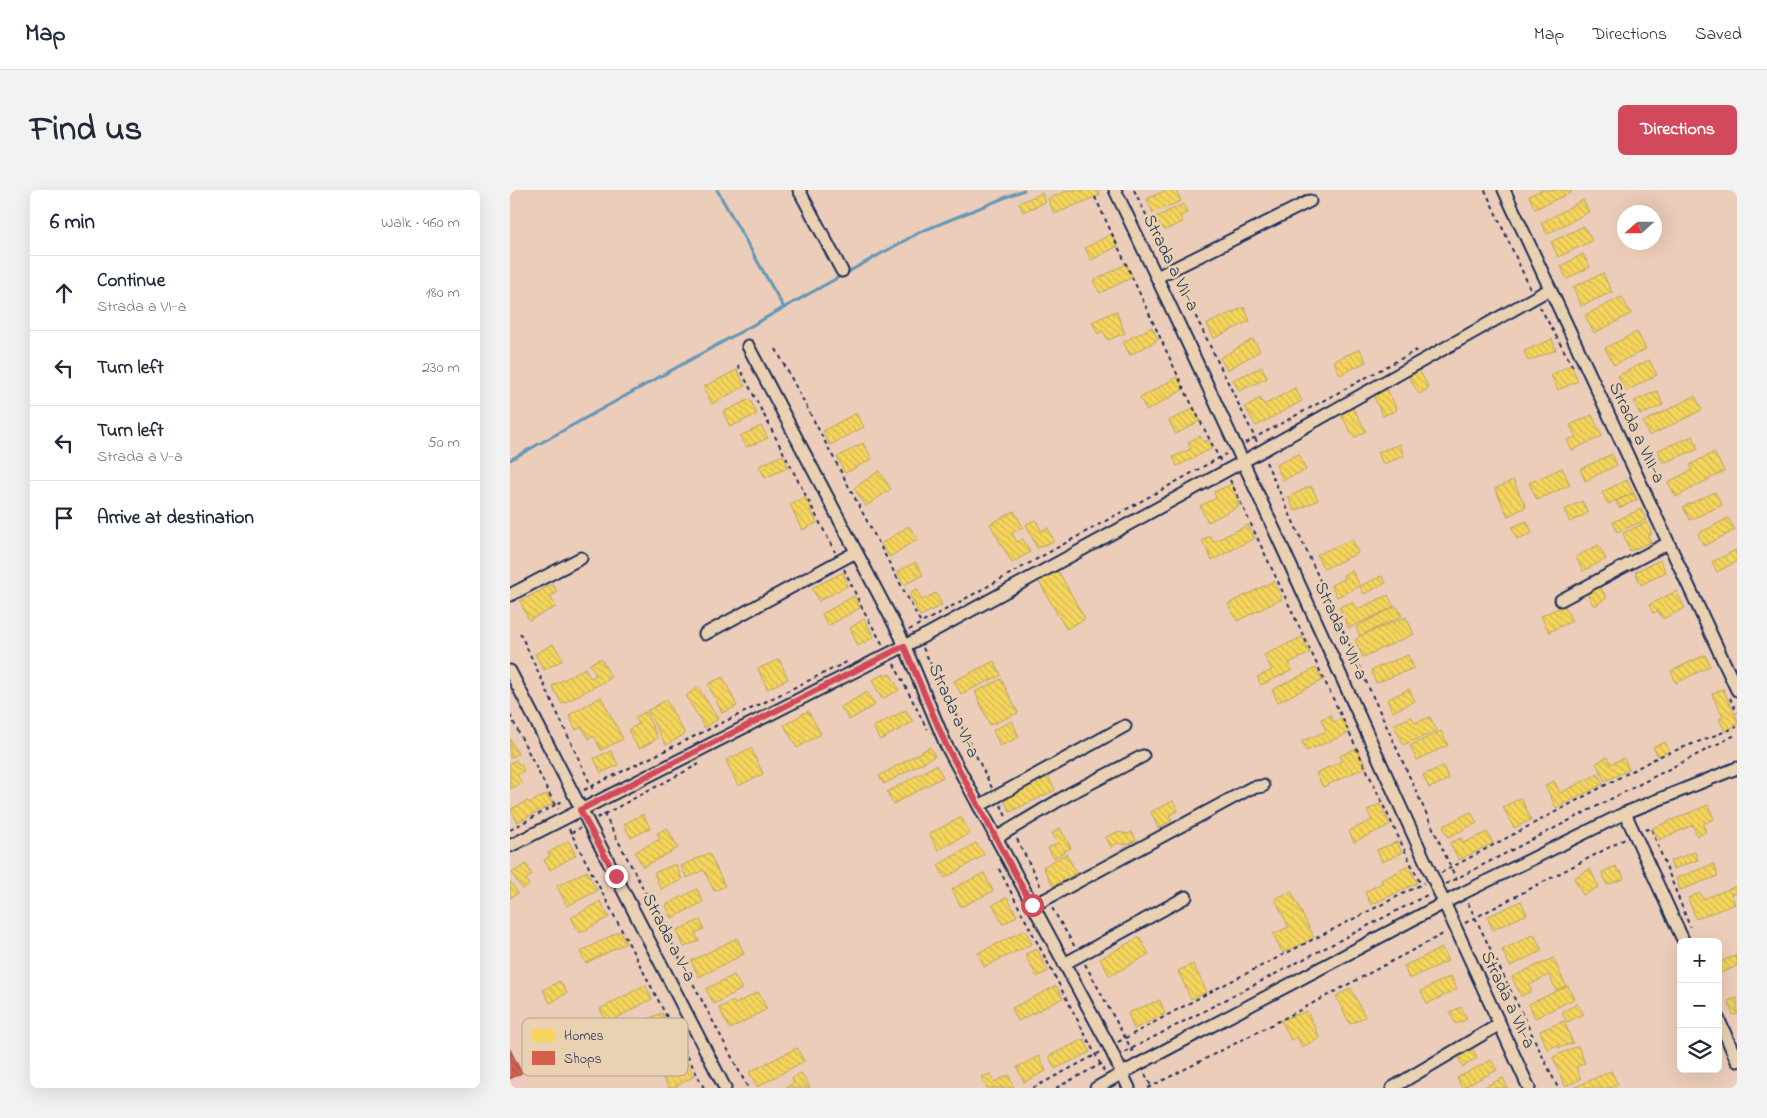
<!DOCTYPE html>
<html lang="en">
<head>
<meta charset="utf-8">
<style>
  :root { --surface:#fff; --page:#f2f2f3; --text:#1f2937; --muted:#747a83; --line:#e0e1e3; --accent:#d1495b }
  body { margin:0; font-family:"Indie Flower",sans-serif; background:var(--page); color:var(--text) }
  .controls { position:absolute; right:15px; bottom:15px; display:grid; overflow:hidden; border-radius:8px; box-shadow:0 5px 20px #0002 }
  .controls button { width:45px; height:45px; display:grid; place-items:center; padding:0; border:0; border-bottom:1px solid var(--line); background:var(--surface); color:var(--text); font:25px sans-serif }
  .compass { position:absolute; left:1107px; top:15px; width:45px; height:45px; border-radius:50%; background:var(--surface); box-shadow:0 5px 20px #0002; rotate:249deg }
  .stop { position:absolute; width:15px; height:15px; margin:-11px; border:4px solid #d1495b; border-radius:50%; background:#fff }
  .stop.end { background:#d1495b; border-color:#fff; box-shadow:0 1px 5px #0008 }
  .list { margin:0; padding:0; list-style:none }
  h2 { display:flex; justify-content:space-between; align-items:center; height:65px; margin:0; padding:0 20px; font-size:21px }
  h2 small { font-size:16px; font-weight:400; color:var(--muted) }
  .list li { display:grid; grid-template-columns:32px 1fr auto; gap:15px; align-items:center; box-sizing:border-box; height:75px; padding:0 20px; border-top:1px solid var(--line) }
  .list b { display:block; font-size:19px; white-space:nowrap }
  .list p { margin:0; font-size:16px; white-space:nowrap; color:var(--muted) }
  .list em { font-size:16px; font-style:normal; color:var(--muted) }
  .icon { flex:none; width:28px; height:28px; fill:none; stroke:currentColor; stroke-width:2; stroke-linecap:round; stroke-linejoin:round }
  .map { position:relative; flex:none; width:1227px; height:898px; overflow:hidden; border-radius:8px }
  header { display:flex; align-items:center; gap:30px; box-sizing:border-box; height:70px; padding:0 25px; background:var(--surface); border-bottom:1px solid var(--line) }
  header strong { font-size:24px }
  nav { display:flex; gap:28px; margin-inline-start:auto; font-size:18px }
  .intro { display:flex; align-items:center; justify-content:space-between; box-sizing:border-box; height:120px; padding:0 30px }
  h1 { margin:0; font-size:35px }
  .button { padding:12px 22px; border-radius:8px; background:var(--accent); color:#fff; font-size:18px; font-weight:700 }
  main { display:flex; gap:30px; padding:0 30px }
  aside { flex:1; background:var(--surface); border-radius:8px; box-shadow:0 5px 20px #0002 }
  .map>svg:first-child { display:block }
</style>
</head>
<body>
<header>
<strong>Map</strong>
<nav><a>Map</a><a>Directions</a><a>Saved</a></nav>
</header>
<div class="intro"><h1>Find us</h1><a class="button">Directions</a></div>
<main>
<aside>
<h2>6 min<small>Walk · 460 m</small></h2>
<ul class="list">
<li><svg class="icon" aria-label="ahead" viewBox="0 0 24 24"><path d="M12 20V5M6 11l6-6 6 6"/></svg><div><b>Continue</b><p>Strada a VI-a</p></div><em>180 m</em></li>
<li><svg class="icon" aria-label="left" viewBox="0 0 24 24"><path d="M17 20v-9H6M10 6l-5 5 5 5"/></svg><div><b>Turn left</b></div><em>230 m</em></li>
<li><svg class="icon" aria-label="left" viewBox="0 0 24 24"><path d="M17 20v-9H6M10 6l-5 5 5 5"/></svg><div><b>Turn left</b><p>Strada a V-a</p></div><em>50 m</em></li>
<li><svg class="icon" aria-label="arrive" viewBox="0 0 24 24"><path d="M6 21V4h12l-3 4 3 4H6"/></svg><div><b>Arrive at destination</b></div></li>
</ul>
</aside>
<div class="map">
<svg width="1227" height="898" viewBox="0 0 1227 898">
  <defs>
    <pattern id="homes-back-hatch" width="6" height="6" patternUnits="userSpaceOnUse" patternTransform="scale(1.25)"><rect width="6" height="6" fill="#f6d55c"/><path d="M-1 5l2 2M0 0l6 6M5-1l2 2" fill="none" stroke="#d2b752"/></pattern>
    <pattern id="shops-back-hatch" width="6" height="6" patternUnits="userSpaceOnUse" patternTransform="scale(1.25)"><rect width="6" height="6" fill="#d6604d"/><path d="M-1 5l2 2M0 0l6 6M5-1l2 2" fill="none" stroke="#ad5043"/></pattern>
  </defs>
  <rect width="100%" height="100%" fill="#eccdb9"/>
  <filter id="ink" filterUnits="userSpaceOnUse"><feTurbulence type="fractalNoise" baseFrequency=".02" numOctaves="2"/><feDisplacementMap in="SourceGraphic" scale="10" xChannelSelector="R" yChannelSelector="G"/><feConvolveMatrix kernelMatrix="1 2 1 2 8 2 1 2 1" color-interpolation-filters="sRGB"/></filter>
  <g filter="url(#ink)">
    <polygon fill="#eec8c1" points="0,859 12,883 20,898 0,898"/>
    <g fill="url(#homes-back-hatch)" stroke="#b4a35d">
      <polygon points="559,0 588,0 590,5 544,24 538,9"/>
      <polygon points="656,0 666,0 671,11 643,23 637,9"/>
      <polygon points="1032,0 1061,0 1062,2 1025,19 1019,6"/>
      <polygon points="532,3 536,12 513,22 509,13"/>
      <polygon points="1073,10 1079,22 1037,44 1031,33"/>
      <polygon points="673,14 677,23 670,26 673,32 655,40 653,37 651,38 646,27"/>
      <polygon points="1074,36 1082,51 1048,67 1041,52"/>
      <polygon points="601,44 608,56 581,70 575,58"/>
      <polygon points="1073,64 1080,77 1057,89 1051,76"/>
      <polygon points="616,74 623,87 590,103 583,91"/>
      <polygon points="1093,83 1102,102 1071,116 1063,97"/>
      <polygon points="1112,107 1121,124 1084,143 1075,125"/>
      <polygon points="734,117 740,131 704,148 697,134"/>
      <polygon points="606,121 615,143 598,150 593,141 588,144 582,132"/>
      <polygon points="642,137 648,150 620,165 613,152"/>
      <polygon points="1127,142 1136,159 1104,175 1095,158"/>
      <polygon points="743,149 750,161 717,180 710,168"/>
      <polygon points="1042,149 1046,160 1018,171 1014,161"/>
      <polygon points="850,159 856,172 830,185 824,171"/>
      <polygon points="1139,170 1147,185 1116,201 1108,186"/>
      <polygon points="1061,175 1068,191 1048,200 1041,185"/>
      <polygon points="752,177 757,188 729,201 723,190"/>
      <polygon points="907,177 919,198 909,204 897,183"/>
      <polygon points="227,180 235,196 202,214 193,197"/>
      <polygon points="667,187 674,199 637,221 630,208"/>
      <polygon points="876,197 887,220 873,226 862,203"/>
      <polygon points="785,198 792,211 746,236 735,217 750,208 754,215"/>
      <polygon points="1147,201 1153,215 1130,225 1124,211"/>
      <polygon points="1185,206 1192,220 1139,246 1133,232"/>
      <polygon points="240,209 247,224 220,237 213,222"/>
      <polygon points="841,214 856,241 844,248 829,221"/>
      <polygon points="684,218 690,231 666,244 659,231"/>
      <polygon points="346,223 354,237 320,255 313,241"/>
      <polygon points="1082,225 1092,246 1062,260 1057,250 1066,247 1060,235"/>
      <polygon points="251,236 258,248 237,257 230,246"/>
      <polygon points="690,246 693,252 699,250 703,258 667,276 663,267 681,259 678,252"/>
      <polygon points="1183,246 1188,259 1153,273 1148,260"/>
      <polygon points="353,253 362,269 335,283 327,267"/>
      <polygon points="890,254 894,266 873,274 868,262"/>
      <polygon points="1204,262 1214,281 1166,307 1158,292 1182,280 1180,275"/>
      <polygon points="789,264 796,280 773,290 766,275"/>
      <polygon points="1102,264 1107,275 1075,291 1070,279"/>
      <polygon points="273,265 279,277 255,288 249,276"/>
      <polygon points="1052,278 1060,295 1027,310 1019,293"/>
      <polygon points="369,281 381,299 356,316 344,298"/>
      <polygon points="1003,290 1016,317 998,326 985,299"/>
      <polygon points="1117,290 1123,303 1098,314 1092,302"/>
      <polygon points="722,294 729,316 698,332 690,316 706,308 704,302"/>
      <polygon points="801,296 808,310 785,321 778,307"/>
      <polygon points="1205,302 1212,315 1180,330 1173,317"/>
      <polygon points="1124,303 1127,310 1109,318 1106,311"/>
      <polygon points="295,307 307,333 292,340 280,314"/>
      <polygon points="1072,311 1078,323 1060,332 1054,320"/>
      <polygon points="1131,319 1136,330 1107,342 1103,332"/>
      <polygon points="504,321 513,337 502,343 507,352 513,349 520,362 502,373 480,334"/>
      <polygon points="1218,328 1225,340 1194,356 1188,344"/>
      <polygon points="526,330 531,341 538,338 544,351 527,358 516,334"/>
      <polygon points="1017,331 1022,343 1007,349 1002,337"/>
      <polygon points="1137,332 1142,344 1138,346 1141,352 1120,361 1113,343"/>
      <polygon points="738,335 745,348 702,370 692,350 700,346 703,352"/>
      <polygon points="399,336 407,349 380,367 371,354"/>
      <polygon points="842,349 848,363 814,379 807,365"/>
      <polygon points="1088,355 1096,369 1073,381 1066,367"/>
      <polygon points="1226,360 1227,371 1207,382 1202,372"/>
      <polygon points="1150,370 1156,382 1131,395 1125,382"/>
      <polygon points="406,372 413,385 394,395 387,382"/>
      <polygon points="547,379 575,429 556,439 528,390"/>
      <polygon points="842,380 850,396 827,407 821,395 835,389 833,385"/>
      <polygon points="334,382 337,396 309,411 302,398"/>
      <polygon points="872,386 876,393 854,404 850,396"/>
      <polygon points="764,391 772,409 727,431 718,414"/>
      <polygon points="43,394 47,403 40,406 46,417 19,430 10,411"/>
      <polygon points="1089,395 1097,408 1084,416 1076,402"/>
      <polygon points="407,399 412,410 426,403 432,415 410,426 399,403"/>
      <polygon points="1166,401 1175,418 1153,429 1148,421 1143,423 1139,415"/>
      <polygon points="878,405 884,417 839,438 829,417 842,412 848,419"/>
      <polygon points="344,406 350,418 318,436 312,424"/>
      <polygon points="1054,415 1062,431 1039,442 1031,426"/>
      <polygon points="884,417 887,417 892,426 850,446 846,437"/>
      <polygon points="896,427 904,444 853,467 845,450 850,446"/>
      <polygon points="354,429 364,447 348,456 340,438"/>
      <polygon points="792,447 800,463 779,473 783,480 751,495 747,487 762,480 754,465"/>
      <polygon points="43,454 53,470 34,480 25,464"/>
      <polygon points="898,465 904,478 866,493 861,480"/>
      <polygon points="1195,465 1200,476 1166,493 1161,481"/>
      <polygon points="91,468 101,488 52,514 42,496 75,478 80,488 86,485 80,474"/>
      <polygon points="269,469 278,489 257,499 248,479"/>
      <polygon points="484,471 491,485 451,504 444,491"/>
      <polygon points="806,478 813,490 768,512 762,500"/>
      <polygon points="374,484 375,486 380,484 389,500 372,509 362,490"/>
      <polygon points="213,487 227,516 212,523 198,494"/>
      <polygon points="491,489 508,523 480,535 465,502"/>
      <polygon points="188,497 208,529 195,538 177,508 177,505"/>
      <polygon points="899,499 905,511 883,522 877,510"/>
      <polygon points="1213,499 1227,529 1227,535 1215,541 1209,529 1213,527 1202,504"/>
      <polygon points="357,502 365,515 339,530 331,517"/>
      <polygon points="91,507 113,549 91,560 84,546 79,549 72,537 66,540 59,525"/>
      <polygon points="156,510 175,544 156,555 137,521"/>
      <polygon points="396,520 403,532 370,550 363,537"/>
      <polygon points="298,521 311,544 287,558 274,535"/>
      <polygon points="135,522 148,548 129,559 118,540 129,534 125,527"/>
      <polygon points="821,525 823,532 833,528 839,543 796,561 792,551 816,541 811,529"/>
      <polygon points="902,527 905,533 920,527 927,541 893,555 884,534"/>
      <polygon points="502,531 509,547 490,556 483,540"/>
      <polygon points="931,541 938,555 907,570 900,556"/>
      <polygon points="0,549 8,564 0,568"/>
      <polygon points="1155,552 1159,561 1148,566 1143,557"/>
      <polygon points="420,557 425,566 374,594 369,586"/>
      <polygon points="241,558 253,584 228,596 216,570"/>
      <polygon points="847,558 856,577 813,597 806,583 832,571 830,566"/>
      <polygon points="101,561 108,575 91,583 84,568"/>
      <polygon points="1097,567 1101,574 1114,568 1119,580 1095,591 1086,573"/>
      <polygon points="6,570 9,575 11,574 14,581 7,585 12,593 0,599 0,573"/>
      <polygon points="426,575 433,587 383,614 377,602"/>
      <polygon points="933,576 939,589 919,598 913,585"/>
      <polygon points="1088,584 1093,594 1046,618 1035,595 1044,591 1050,603"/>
      <polygon points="538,586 545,600 500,622 493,607"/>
      <polygon points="37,604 43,614 7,632 1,619 18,611 19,613"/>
      <polygon points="1011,608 1021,630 1004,638 993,617"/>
      <polygon points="663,611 668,621 659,625 662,631 648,638 641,622"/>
      <polygon points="870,614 880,635 844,652 839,641 862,630 857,620"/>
      <polygon points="1198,615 1204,629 1193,634 1196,642 1187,646 1183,635 1149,650 1143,638"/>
      <polygon points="961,622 967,633 938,647 933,636"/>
      <polygon points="133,624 140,638 121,648 114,634"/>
      <polygon points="451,627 460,643 428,660 419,644"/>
      <polygon points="157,638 168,658 133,677 125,662 150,649 147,643"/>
      <polygon points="550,638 561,658 544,668 538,658 548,653 542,643"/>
      <polygon points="607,642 618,644 622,642 626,650 617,655 608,653 601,657 596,647"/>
      <polygon points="977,642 983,653 949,670 940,653 951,648 954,653"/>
      <polygon points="58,651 66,665 40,680 34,670 40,666 38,663"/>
      <polygon points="887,652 892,663 872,672 867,660"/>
      <polygon points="466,653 474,665 435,688 428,675"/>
      <polygon points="1185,662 1188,670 1163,679 1160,671"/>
      <polygon points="199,663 215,696 204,701 194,680 177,688 171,676"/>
      <polygon points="556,664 567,683 543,696 533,677"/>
      <polygon points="16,674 22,685 16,689 19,695 12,699 2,683"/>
      <polygon points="166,674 172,690 151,699 144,683"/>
      <polygon points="1204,674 1208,686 1170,700 1166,688"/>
      <polygon points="899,676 907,693 861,715 855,702 872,693 871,690"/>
      <polygon points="1106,676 1108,682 1111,681 1114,689 1097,695 1092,682"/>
      <polygon points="1080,679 1089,697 1073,705 1064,688"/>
      <polygon points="77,681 87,701 57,716 47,696"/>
      <polygon points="474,683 483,701 451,717 442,699"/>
      <polygon points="0,691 8,703 0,708"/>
      <polygon points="1227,696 1227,702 1221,704 1225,714 1186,729 1178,708 1190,703 1193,709"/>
      <polygon points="187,699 193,712 162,728 156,715"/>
      <polygon points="781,701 804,748 773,763 763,744 779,737 765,709"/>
      <polygon points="497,707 507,726 493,734 483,715"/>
      <polygon points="90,711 99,727 70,743 61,728"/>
      <polygon points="1011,711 1017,724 983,740 977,727"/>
      <polygon points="190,730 194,739 185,743 189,751 174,757 167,740"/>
      <polygon points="515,740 522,754 474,777 468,763"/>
      <polygon points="110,741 116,753 76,773 70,762"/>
      <polygon points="1024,744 1032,761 1000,776 992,760"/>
      <polygon points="629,747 639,764 600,786 590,769"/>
      <polygon points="227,748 234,764 189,787 181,771"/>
      <polygon points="932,758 938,771 899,789 894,776"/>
      <polygon points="527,759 538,781 527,787 515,764"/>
      <polygon points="1227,765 1227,776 1208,784 1208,773"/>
      <polygon points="1043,768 1056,796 1046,800 1039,785 1019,795 1022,801 1011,806 1002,787"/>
      <polygon points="683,774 697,802 681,809 668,781"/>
      <polygon points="224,785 232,799 204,814 196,799"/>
      <polygon points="941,786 947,799 917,814 911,801"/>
      <polygon points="50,791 57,803 40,813 33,800"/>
      <polygon points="135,795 142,809 97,833 90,819"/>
      <polygon points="546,796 553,808 508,831 502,818"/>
      <polygon points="1058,796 1064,809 1025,828 1019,814"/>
      <polygon points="841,798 855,827 840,834 826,806"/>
      <polygon points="248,802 257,819 220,839 209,818 223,811 225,814"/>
      <polygon points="1227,808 1227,824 1223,825 1218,811"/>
      <polygon points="650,810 655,824 624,839 618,823"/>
      <polygon points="1067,814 1074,824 1057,832 1052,822"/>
      <polygon points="951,817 957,829 946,834 940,822"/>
      <polygon points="797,821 810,848 792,857 787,847 781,850 771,830"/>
      <polygon points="152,823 158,838 123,853 116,838"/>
      <polygon points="1054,831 1063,853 1049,858 1048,855 1037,859 1030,841"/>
      <polygon points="574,849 580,862 545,879 539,866"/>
      <polygon points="167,852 174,867 137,886 130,872"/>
      <polygon points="961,855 967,868 953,877 946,863"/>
      <polygon points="1068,856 1075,873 1066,877 1071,889 1055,896 1043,867"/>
      <polygon points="287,858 294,871 247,897 239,882"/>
      <polygon points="529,866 536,881 514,892 507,877"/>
      <polygon points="981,870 987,880 952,898 947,888"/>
      <polygon points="176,871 184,886 163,898 159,898 151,885"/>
      <polygon points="1101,881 1108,895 1100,898 1063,898"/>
      <polygon points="291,883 300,898 275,898 284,893 282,888"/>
      <polygon points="480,884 484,892 499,885 504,898 477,898 472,887"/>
      <polygon points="993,888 998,898 972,898"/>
    </g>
    <polygon fill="url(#shops-back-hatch)" stroke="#9e5152" points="0,859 12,883 0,889"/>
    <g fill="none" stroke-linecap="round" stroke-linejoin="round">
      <g stroke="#6397b8" stroke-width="3">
        <polyline points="207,0 274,118"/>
        <polyline points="0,270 410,42 514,0"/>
      </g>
      <g stroke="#1b2f5e" stroke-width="15">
        <g id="minor">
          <polyline points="289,0 332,81"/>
          <path d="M605,0C748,297 881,599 1019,898"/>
          <polyline points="994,0 1227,500"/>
          <polyline points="647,87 800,11"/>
          <polyline points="238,156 390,445 436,555 599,856 619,898"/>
          <polyline points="0,405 71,368"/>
          <polyline points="1051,410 1158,353"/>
          <polyline points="195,444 346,362"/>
          <polyline points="0,481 215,898"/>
          <polyline points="469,616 615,536"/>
          <polyline points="1115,623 1174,752"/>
          <polyline points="486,648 561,603 633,566"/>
          <polyline points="0,656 416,445 734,271 1040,99"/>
          <polyline points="522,715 536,709 741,598 753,596"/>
          <polyline points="554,774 676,707"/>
          <polyline points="1208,828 1227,871"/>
          <polyline points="586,898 629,874 953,703 1115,623 1227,578"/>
          <polyline points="882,898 990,834"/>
        </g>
      </g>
      <g stroke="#1b2f5e" stroke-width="2" stroke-dasharray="4 4" stroke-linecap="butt">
        <polyline points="624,0 658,70"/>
        <polyline points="975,0 1020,98"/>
        <polyline points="585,7 674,199 711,272"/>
        <polyline points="668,90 747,252"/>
        <polyline points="1030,117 1063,177"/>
        <polyline points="266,159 411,433"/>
        <polyline points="228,175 325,362"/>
        <polyline points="735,253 907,160"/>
        <polyline points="756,272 948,693"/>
        <polyline points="720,290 911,695"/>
        <polyline points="334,379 354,422 373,455"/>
        <polyline points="399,440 716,264"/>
        <polyline points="10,443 84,602"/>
        <polyline points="413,458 482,598"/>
        <polyline points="384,474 417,539"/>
        <polyline points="1220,508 1227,523"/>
        <polyline points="0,525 45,615 54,610"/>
        <polyline points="74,600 337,472"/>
        <polyline points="491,615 497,629"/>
        <polyline points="94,624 238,898"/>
        <polyline points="87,628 189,574"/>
        <polyline points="59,639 194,898"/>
        <polyline points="0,640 45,615 48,619"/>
        <polyline points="1135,640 1141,638 1180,737"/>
        <polyline points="61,643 70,638"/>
        <polyline points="507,649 532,699"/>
        <polyline points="489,679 594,881"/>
        <polyline points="931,683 1148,567 1227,537"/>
        <polyline points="936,694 1227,544"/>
        <polyline points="958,713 1048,898"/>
        <polyline points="542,718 565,757"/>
        <polyline points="955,733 1115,649"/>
        <polyline points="575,774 624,864"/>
        <polyline points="1208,805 1214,820"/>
        <polyline points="608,852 698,803 914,693"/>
        <polyline points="615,862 919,704"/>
        <polyline points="635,884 642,898"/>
        <polyline points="523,898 591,862"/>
        <polyline points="546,898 595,872"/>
        <polyline points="638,898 771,830 935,743"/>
      </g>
      <use href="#minor" stroke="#ead1b2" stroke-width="11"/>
    </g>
  </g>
  <g fill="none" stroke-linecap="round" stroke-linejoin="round" filter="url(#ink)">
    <polyline stroke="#d1495b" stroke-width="6" points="106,686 70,620 394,456 436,555 522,715"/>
  </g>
  <g text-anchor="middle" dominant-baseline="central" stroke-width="5" stroke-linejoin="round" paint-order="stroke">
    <g font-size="18" fill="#1b2f5e" stroke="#ead1b2">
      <text transform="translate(660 73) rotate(64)">Strada a VII-a</text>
      <text transform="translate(1126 243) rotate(65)">Strada a VIII-a</text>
      <text transform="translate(830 441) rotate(66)">Strada a VII-a</text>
      <text transform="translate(443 521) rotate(66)">Strada a VI-a</text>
      <text transform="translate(158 748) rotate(63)">Strada a V-a</text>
      <text transform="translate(997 810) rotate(65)">Strada a VII-a</text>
    </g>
  </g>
  <rect x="12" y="828" width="166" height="58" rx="8" fill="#ead1b2" stroke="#aca099" stroke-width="1"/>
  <rect x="22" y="839" width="23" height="13" fill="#f6d55c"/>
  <rect x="22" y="861" width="23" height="14" fill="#d6604d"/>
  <g font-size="14" fill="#1b2f5e">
    <text x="54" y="850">Homes</text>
    <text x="54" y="873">Shops</text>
  </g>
</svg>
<div class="controls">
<button>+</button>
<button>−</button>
<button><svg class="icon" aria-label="layers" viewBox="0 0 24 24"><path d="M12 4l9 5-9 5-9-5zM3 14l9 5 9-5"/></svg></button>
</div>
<svg class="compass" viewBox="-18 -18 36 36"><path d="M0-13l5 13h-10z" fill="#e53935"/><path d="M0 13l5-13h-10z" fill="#747a83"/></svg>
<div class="stop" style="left:522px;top:715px"></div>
<div class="stop end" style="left:106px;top:686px"></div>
</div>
</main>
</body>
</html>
